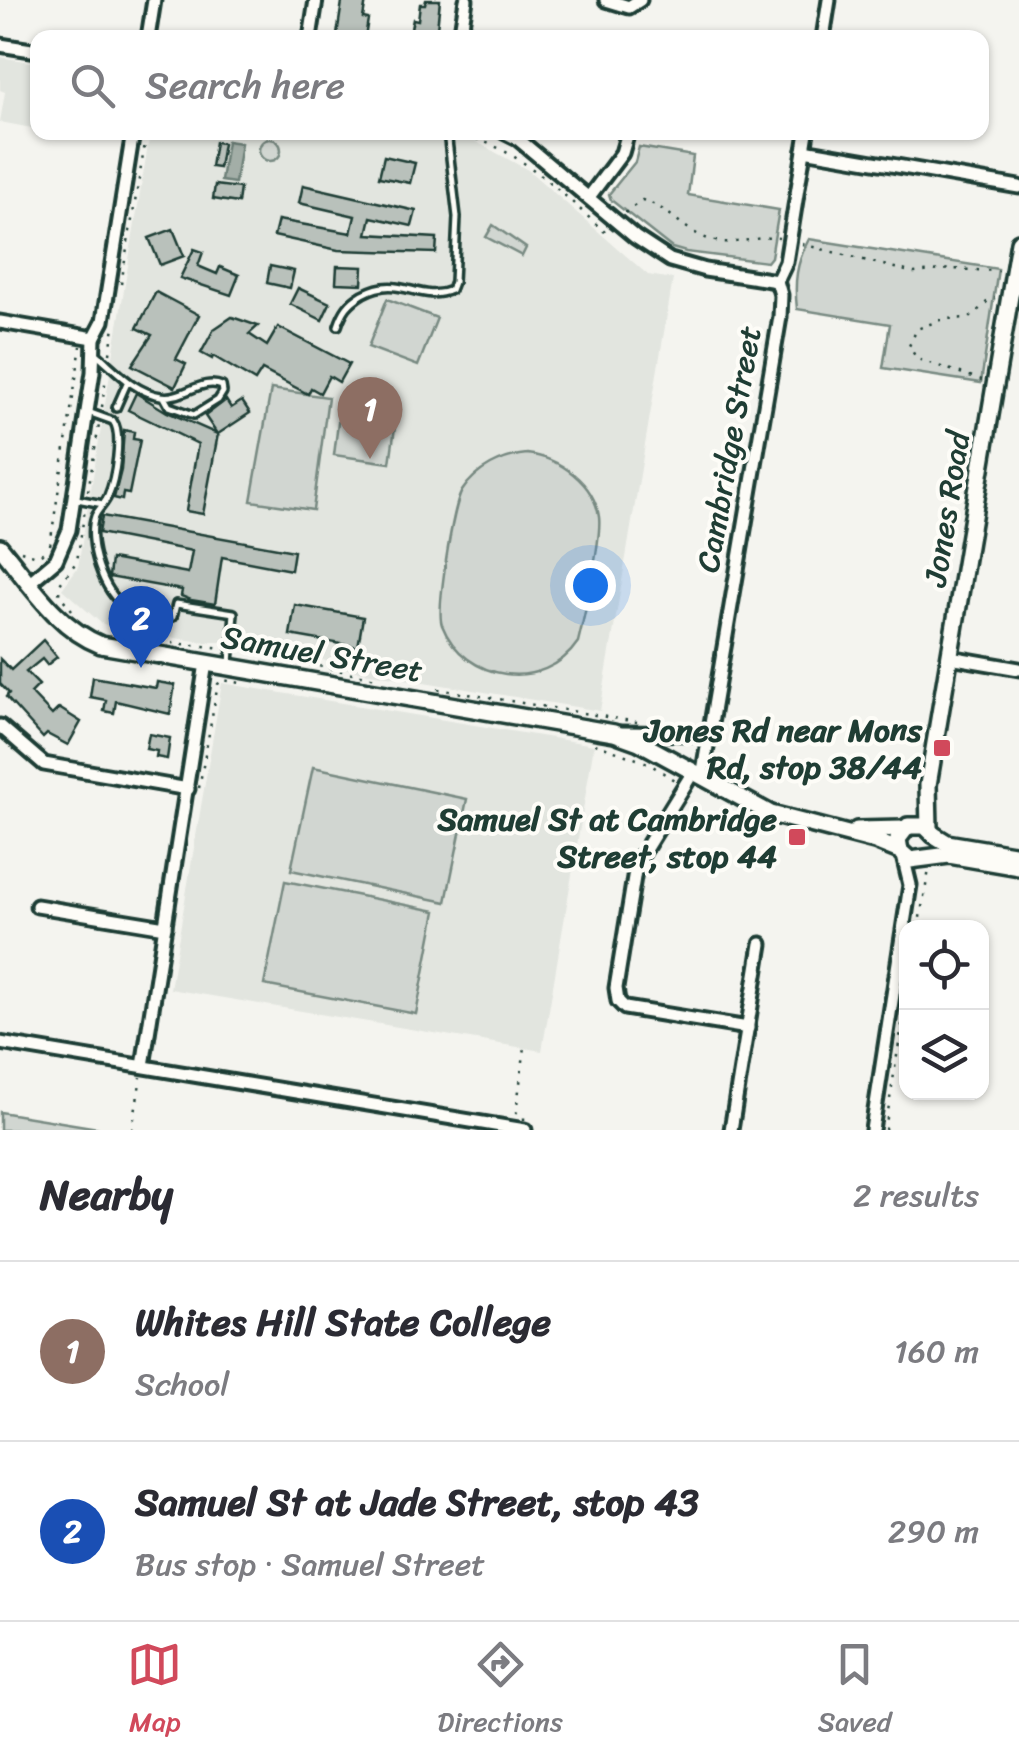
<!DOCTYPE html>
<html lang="en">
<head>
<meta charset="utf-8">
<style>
  :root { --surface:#fff; --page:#f2f2f3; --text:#2b2b33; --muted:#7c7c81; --line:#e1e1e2; --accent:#d1495b }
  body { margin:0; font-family:Sriracha,sans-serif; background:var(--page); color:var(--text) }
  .controls { position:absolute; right:30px; bottom:30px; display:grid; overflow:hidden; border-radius:20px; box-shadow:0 2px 8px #0004 }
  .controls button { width:90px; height:90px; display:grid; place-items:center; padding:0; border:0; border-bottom:2px solid var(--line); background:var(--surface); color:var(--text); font:50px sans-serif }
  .you { position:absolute; left:590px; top:585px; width:35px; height:35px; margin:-25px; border:8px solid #fff; border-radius:50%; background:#1a73e8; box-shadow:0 0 0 15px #1a73e833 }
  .badge { display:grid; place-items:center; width:65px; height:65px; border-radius:50%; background:var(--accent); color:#fff; font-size:32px; font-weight:700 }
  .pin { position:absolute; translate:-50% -82px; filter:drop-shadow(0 2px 5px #0008) }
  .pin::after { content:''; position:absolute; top:52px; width:35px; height:30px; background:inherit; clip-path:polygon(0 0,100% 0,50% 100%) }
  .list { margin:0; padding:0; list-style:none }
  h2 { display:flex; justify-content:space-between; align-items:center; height:130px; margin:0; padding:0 40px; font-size:42px }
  h2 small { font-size:32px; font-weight:400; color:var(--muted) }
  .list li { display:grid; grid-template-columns:65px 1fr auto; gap:30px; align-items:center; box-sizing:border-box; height:180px; padding:0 40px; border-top:2px solid var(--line) }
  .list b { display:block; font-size:38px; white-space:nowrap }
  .list p { margin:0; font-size:32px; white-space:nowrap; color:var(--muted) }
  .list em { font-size:32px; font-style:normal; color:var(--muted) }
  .icon { flex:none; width:55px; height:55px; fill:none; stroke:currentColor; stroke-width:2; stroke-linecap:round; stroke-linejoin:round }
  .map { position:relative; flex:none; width:1019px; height:1130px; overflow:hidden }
  .search { position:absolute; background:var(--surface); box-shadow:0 2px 8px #0004; left:30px; right:30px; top:30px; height:110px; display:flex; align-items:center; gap:25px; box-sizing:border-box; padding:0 35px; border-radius:20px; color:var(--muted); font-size:38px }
  .sheet { height:490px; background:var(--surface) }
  nav { display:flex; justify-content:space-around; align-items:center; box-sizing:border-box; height:140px; border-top:2px solid var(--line); background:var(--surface); font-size:28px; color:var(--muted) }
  nav a { display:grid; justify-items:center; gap:5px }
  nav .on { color:var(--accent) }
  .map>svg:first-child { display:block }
</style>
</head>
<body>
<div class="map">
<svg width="1019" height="1130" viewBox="0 0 1019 1130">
  <rect width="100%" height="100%" fill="#f4f4ef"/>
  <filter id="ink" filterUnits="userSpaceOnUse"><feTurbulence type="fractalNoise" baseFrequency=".01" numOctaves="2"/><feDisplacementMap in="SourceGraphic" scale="20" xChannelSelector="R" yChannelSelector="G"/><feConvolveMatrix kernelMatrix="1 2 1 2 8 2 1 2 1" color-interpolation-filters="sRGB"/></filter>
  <g filter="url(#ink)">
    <g fill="#e2e5df">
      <polygon points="0,57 37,63 37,129 0,122 5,92 0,90"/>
      <polygon points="430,132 471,139 528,170 648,275 673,279 600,711 351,670 320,659 231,642 204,642 123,631 101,623 62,589 78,567 150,133"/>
      <polygon points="222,683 594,745 542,1051 170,989"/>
    </g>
    <g fill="#d1d6d1" stroke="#788a82" stroke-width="2.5">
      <circle cx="270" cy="150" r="11"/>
      <polygon points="639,147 693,156 688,195 779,210 771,257 767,262 686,252 672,248 611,200 609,194 635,162"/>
      <polygon points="493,225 526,248 522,256 486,237"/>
      <path d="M809,239L998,269L981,383L883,368L890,324L797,309C794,282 796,263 809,239Z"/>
      <polygon points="387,299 437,318 418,366 368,347"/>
      <polygon points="271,389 328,397 313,510 251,501"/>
      <polygon points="341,399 398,406 390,463 334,455"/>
      <path d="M527,454C560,458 594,483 599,517C602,537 584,618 578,642C544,693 464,682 442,625C436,610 453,505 462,491C476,469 503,456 527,454Z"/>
      <polygon points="313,767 467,799 446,902 291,870"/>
      <polygon points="285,881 436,911 416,1014 264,985"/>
      <polygon points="0,1112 110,1130 0,1130"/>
    </g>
    <polygon fill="#a3aea7" stroke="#6e8179" stroke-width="2.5" points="227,141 241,143 235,183 221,181"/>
    <g fill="#b9c1bb" stroke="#1f3d34" stroke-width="2.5">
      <polygon points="346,0 366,0 363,18 368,19 365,38 337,35 342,2"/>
      <polygon points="426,0 440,0 436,38 409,38 413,19 418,20 420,4 425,4"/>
      <polygon points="215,142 223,143 219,168 211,167"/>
      <polygon points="384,156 415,163 410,183 379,177"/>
      <polygon points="215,185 240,188 238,203 213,199"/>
      <polygon points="303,185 416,211 412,226 371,217 367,234 437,238 436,253 338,250 274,236 278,220 351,233 355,216 299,203"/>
      <polygon points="173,229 184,256 160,265 149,238"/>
      <polygon points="194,249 203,252 198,266 217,274 220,267 239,275 231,295 180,278"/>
      <polygon points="270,266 294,271 290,288 267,283"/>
      <polygon points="337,266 363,267 362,284 336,283"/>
      <polygon points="298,288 330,303 322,320 290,304"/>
      <polygon points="156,292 199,315 176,359 186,364 175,387 132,365 152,335 137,328"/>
      <polygon points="232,317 258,326 249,334 267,346 278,327 349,364 339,382 329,376 320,393 311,388 308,394 262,370 255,381 213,356 212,359 201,353 214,329"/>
      <polygon points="136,393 167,412 217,434 205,416 226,400 231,408 242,401 250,413 218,434 203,514 186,511 198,444 128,410"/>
      <polygon points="124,430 134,432 133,439 140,440 129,494 123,493 122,500 114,498 121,470"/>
      <polygon points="102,516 294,551 291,570 222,557 215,604 191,600 181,596 182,590 109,577 111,559 188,573 192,551 99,533"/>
      <polygon points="295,605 363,617 358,647 290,635"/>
      <polygon points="43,640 57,657 47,665 42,659 26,672 39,685 31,693 52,715 59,708 81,722 68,745 47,734 43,738 6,697 9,693 0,684 0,659 11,670"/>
      <polygon points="93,677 156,688 157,682 175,685 170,714 116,701 114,713 104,711 106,700 90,697"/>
      <polygon points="149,734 170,738 167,759 156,757 157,751 146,749"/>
    </g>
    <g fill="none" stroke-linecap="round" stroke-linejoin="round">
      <g stroke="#1f3d34" stroke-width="12">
        <g id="lane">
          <path d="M338,326C343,311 348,303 363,294C401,273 418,304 451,290L454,282L457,217L447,132"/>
          <path d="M96,353C116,370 134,392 161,396C182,400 202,377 222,386L223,392L218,400L194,415L169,406L164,397"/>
          <polyline points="116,408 127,383"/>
          <path d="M88,412L113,421C123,434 115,480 108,496C105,504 98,509 95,516C86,541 103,595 127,608C139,616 159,615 173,617L176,604L234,613L230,663"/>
          <polyline points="77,499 103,504"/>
        </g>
      </g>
      <g stroke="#1f3d34" stroke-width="19">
        <g id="street">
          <polyline points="606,0 629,7 640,0"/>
          <polyline points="148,38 154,0"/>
          <polyline points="310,38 316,0"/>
          <polyline points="460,38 466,0"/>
          <polyline points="823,38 829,0"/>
          <polyline points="0,45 38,51"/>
          <polyline points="504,132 518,139 635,237 670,260 705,270 777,281"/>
          <polyline points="804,150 1019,187"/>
          <polyline points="589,197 622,153 628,132"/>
          <polyline points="0,322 94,338"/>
          <polyline points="30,582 56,560 69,530 93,372 94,338 103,321 133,132"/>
          <polyline points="950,657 1019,669"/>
          <polyline points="0,726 44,764 188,789"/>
          <polyline points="619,733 707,734"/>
          <polyline points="693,772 640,858 635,871 616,988 618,1001 625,1008 748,1028"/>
          <polyline points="702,777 780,317 781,295 777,281 786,262 807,132"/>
          <polyline points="37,906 165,927"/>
          <polyline points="0,1043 525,1130"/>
          <polyline points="143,1066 206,663"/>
          <polyline points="731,1130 761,944"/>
          <polyline points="872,1130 910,885 903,856"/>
        </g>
      </g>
      <g stroke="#1f3d34" stroke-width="22">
        <g id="secondary">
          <path d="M0,547C29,582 57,628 101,645L614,733L639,742L771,814L875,841L900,851L910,860L949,855L1019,867"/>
          <polyline points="929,829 928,785 1019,242"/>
          <polyline points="857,830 904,829"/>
          <polyline points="934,835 947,843 1019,855"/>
          <polyline points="900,851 898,839 908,826 925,826 933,834"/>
        </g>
      </g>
      <g stroke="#1f3d34" stroke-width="2.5" stroke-dasharray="2.5 8" stroke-linecap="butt">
        <path d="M456,134C518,145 562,194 606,233L609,230"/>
        <path d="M625,213L642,200C665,206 679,225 699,235C730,251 750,235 779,238"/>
        <polyline points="802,244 914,273 951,269 999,271"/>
        <polyline points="121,284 147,132"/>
        <polyline points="110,353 114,326"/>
        <polyline points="982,380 917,359 909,346 917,329 943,319 970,318 989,300 995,298"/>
        <polyline points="102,407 106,376"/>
        <polyline points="88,491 99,425"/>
        <polyline points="50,545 81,346"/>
        <polyline points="21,551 37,556 46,551"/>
        <polyline points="72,610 59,594 60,584 77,561 85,509"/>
        <polyline points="172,643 224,648"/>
        <polyline points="237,649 376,678"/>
        <polyline points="438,689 637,722"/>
        <polyline points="595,744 648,763 674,780"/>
        <polyline points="199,788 218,684 223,680 247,684"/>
        <polyline points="918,928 929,870"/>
        <polyline points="524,1120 524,1117 516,1112 525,1047"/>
        <polyline points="132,1130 141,1077"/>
        <polyline points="885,1130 906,1000"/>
      </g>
      <use href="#lane" stroke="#fdfcf7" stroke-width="5"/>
      <use href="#street" stroke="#fdfcf7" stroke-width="11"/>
      <use href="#secondary" stroke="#fdfcf7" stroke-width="15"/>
    </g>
  </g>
  <g fill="#d1495b" stroke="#fdfcf7" stroke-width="4">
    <rect x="932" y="738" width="20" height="20" rx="5"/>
    <rect x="787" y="827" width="20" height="20" rx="5"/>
  </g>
  <g text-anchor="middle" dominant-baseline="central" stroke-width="8" stroke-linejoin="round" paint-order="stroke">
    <g font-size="32" fill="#1f3d34" stroke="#fdfcf7">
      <text transform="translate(729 449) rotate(-80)">Cambridge Street</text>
      <text transform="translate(947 509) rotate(-81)">Jones Road</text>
      <text transform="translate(322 654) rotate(10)">Samuel Street</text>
    </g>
    <g font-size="32" font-weight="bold" fill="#1f3d34" stroke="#fdfcf7" text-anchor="end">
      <text x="922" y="730">Jones Rd near Mons<tspan x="922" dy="37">Rd, stop 38/44</tspan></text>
      <text x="777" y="819">Samuel St at Cambridge<tspan x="777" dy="37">Street, stop 44</tspan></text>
    </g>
  </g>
</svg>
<div class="controls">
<button><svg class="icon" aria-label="locate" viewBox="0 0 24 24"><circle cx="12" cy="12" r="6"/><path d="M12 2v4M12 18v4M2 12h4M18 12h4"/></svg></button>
<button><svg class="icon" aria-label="layers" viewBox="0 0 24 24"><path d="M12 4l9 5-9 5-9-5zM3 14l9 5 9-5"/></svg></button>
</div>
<div class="you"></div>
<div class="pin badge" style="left:370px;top:459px;background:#8d6e63">1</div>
<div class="pin badge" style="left:141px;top:668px;background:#1a4fb4">2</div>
<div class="search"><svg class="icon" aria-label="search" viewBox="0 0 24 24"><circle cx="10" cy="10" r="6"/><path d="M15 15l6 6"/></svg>Search here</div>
</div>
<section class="sheet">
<h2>Nearby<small>2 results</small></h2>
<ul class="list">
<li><span class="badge" style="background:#8d6e63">1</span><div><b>Whites Hill State College</b><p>School</p></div><em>160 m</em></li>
<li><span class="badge" style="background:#1a4fb4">2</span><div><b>Samuel St at Jade Street, stop 43</b><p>Bus stop · Samuel Street</p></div><em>290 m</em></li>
</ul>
</section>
<nav>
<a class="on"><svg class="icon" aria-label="map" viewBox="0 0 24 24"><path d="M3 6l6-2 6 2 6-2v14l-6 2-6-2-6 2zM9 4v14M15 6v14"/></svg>Map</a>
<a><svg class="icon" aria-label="directions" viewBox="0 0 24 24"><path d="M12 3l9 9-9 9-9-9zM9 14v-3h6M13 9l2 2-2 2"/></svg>Directions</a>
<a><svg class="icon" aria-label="saved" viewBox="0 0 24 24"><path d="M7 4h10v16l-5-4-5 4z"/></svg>Saved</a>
</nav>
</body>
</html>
